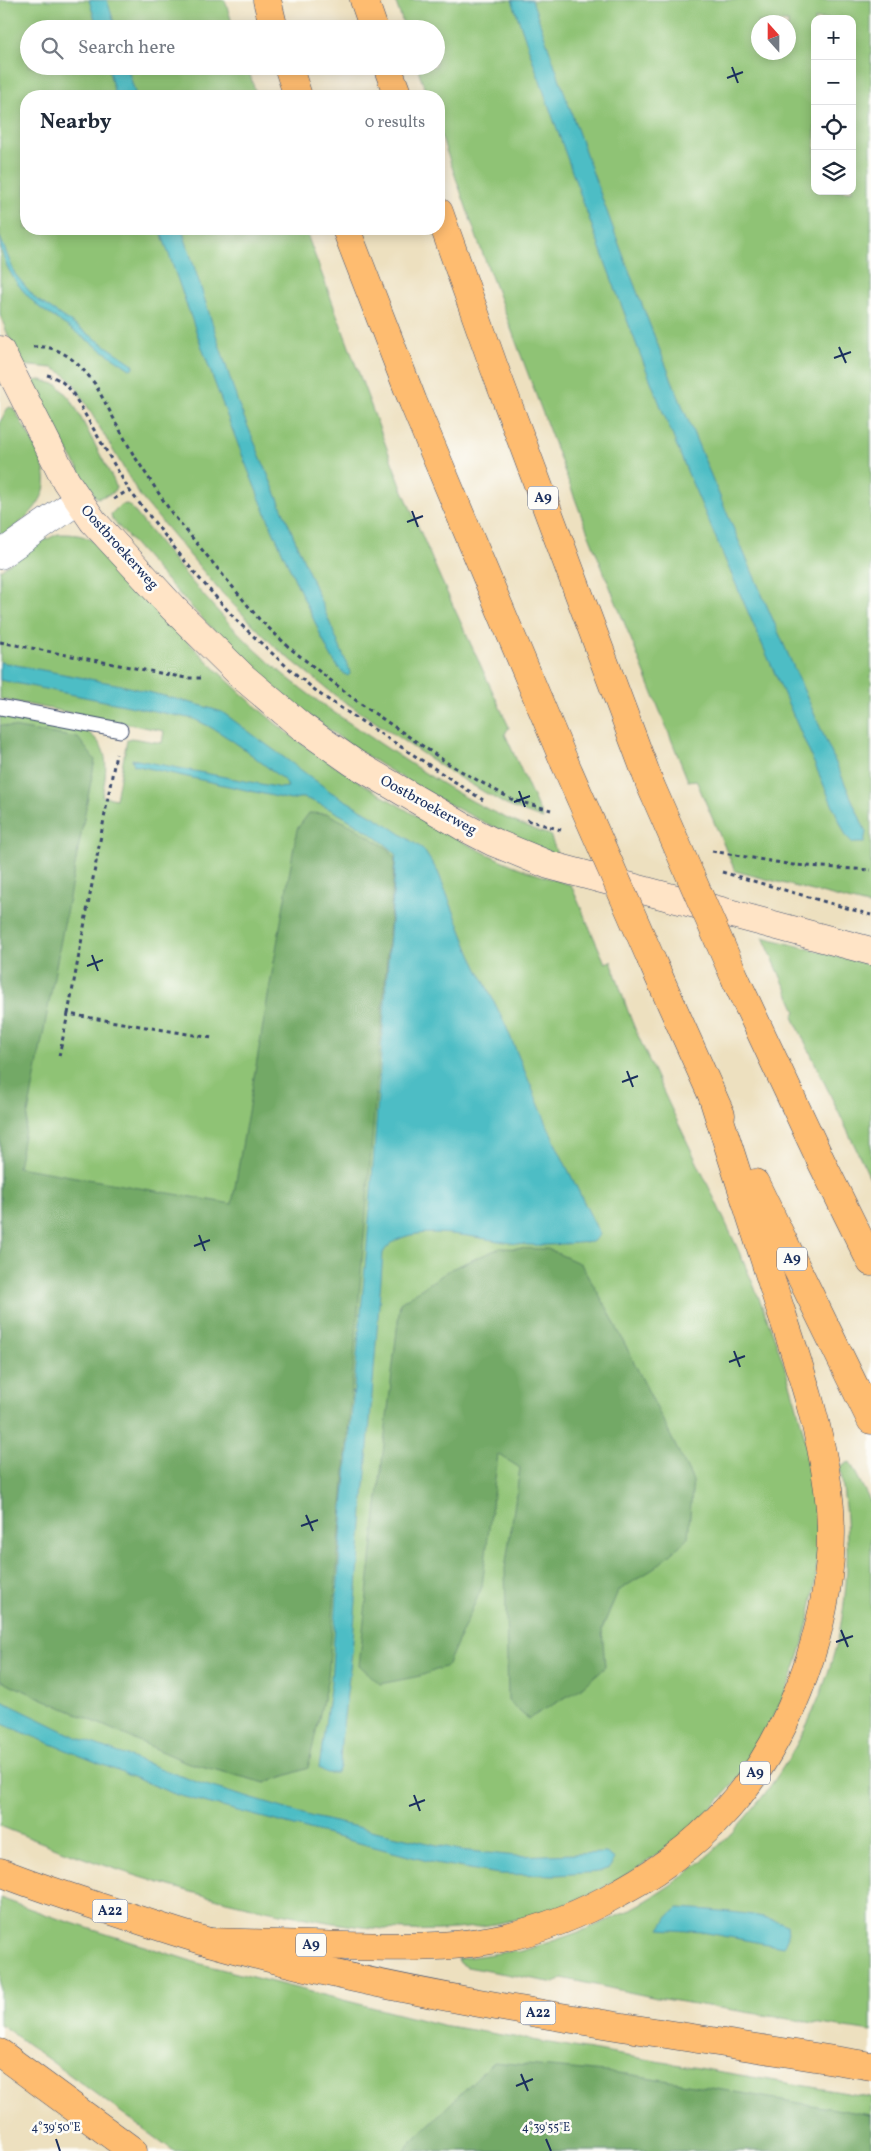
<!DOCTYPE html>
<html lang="en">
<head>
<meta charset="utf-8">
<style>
  :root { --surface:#fff; --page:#f6f6f7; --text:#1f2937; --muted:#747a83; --line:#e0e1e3 }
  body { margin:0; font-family:Vollkorn,serif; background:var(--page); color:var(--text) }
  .controls { position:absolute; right:15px; top:15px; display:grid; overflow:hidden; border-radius:10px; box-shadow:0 2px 12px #0003 }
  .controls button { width:45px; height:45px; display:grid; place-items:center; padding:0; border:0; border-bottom:1px solid var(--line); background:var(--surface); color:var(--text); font:25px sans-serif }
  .compass { position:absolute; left:751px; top:15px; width:45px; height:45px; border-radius:50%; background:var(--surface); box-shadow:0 2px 12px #0003; rotate:339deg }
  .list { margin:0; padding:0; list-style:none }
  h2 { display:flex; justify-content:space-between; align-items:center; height:65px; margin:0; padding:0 20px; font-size:21px }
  h2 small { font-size:16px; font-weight:400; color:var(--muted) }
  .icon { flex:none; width:28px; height:28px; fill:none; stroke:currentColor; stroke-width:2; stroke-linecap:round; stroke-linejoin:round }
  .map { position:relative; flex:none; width:871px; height:2151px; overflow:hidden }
  .search { position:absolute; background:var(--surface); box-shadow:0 2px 12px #0003; left:20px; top:20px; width:425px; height:55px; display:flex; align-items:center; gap:12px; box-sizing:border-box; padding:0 18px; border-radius:28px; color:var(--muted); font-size:19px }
  .panel { position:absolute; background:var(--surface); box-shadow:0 2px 12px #0003; left:20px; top:90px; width:425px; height:145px; border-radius:20px }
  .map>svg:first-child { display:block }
</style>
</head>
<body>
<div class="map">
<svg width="871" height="2151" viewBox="0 0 871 2151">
  <rect width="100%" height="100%" fill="#fdfcf7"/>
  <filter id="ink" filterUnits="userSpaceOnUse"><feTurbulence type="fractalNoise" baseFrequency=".02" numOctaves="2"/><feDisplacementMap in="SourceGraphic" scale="10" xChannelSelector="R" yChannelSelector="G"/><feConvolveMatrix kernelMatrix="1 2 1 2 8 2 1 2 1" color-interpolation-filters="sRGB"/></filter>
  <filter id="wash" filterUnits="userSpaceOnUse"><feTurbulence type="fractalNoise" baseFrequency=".0096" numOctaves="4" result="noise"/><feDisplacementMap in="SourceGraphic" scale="20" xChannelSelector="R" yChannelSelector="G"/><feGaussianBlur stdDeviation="1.12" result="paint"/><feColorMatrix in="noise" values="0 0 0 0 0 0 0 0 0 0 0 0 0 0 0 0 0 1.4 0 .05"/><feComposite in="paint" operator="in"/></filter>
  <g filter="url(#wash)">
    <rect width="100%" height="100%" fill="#ede0bf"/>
    <g fill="#8fc374" stroke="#557969" fill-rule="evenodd">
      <polygon points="0,0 225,0 234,29 29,29 29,66 247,66 257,96 26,96 26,229 305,229 401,486 438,573 509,727 505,734 543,819 506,805 450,772 336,696 275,647 219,590 140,496 73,382 64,374 53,368 20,365 0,315"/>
      <path d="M395,0H871V906L735,871L696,780L688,781L583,520L478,241L439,130V96H427L417,66H436V29H405ZM815,19H852V191H815ZM758,22H788V52H758Z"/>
      <polygon points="41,380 58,385 72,401 114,481 116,487 113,493 98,498 95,496 29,387 31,381"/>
      <path d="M10,407L14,409C48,470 68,491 0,538V422L7,409Z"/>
      <path d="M127,504L131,507C174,561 218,617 270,663C311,699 357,728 402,758C449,789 496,818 550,835L558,856C464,816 370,765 290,700C224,647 168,582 112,519L111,514L120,505Z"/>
      <path d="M58,534C73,534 84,534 96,543C149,601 201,659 260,710C297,743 339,769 381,795C420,818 461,843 503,861C525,871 549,878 571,885L605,963L611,961C620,987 628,1015 640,1040C705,1190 796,1336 816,1502C823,1564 811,1633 786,1691C780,1706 771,1721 763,1735C757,1745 753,1756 747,1765C724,1799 691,1830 658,1854C586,1907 496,1934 405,1930C356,1929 305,1918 256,1908C166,1888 86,1861 0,1826V713L81,728C112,745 107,767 102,796L116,799L127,740L131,738L162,743L164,731L0,699V570L43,541Z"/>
      <polygon points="763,937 871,965 871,1180 793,1017 796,1011"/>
      <path d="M850,1462L871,1503V2032L657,1998L562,1978L555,1983L467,1967L460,1963L458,1959L513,1951L519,1952C562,1938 605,1925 644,1902C740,1846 810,1750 837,1642C851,1585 849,1524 840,1466Z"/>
      <polygon points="0,1898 59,1919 201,1964 442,2025 871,2097 871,2151 174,2151 0,2024"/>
    </g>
    <g fill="#73a966" stroke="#476c62">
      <polygon points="0,725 78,738 95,760 18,1167 232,1204 297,829 309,813 328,814 352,826 389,849 395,859 328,1677 308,1768 265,1783 186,1762 0,1680"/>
      <polygon points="500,1248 548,1249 581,1264 607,1308 693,1481 688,1538 655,1568 618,1591 602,1629 605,1667 580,1689 528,1719 508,1701 505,1569 520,1468 498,1454 482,1587 447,1666 420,1676 380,1684 359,1665 400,1303 451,1269"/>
      <polygon points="493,2062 628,2074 871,2115 871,2151 405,2151 409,2144"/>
    </g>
    <g fill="#4ebdc5" stroke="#347692">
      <polygon points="89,0 107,0 116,29 98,29"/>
      <path d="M512,0H532C575,124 618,247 667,368C729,524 799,678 866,832L864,843H853L846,836C793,714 739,593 687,471C623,316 566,158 512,0Z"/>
      <polygon points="108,66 127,66 136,96 115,96"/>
      <path d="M160,229H182L238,403L349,669L350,674L348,676C334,670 320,633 313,618C252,493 206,360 160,229Z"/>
      <path d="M0,237L15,274L36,299L133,364L134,367L130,369L40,308C20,290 0,265 0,237Z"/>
      <path d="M0,662L121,685L199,705L222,712L331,792L383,822L423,849L438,872L471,955L505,1024L554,1141L600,1235L592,1242C571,1243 550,1246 530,1245C493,1244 406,1214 383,1253L352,1652L341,1741L340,1767L337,1773H327L319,1768L331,1682L343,1508L367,1246L396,854C383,838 323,802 303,798C299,797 295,799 291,800L134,765L132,759L281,788L288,787L285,781C255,758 230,735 194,719L0,680Z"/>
      <polygon points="0,1700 76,1737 202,1784 313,1817 459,1850 516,1856 606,1853 615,1859 609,1868 598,1872 557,1875 499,1874 435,1863 177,1795 0,1723"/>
      <path d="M678,1908C708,1910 761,1912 787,1925L788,1936L783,1947L702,1932L660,1929L668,1917Z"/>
    </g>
  </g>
  <g filter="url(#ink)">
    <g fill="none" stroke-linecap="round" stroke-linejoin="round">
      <g stroke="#3a4a6d" stroke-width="17">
        <polyline id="lane" points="0,707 120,730"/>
      </g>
      <g stroke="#3a4a6d" stroke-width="29">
        <polyline id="street" points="0,555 77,501"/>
      </g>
      <g stroke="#3a4a6d" stroke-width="29">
        <polyline id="secondary" points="0,350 66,481 93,521 173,608 243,677 301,726 354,763 462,826 493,842 549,865 871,951"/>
      </g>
      <g stroke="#3a4a6d" stroke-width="29">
        <g id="highway">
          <polyline points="267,0 274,29"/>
          <polyline points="364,0 374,29"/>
          <polyline points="288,66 298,96"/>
          <polyline points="387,66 398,96"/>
          <polyline points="439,212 494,367 650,784"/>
          <polyline points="346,229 413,402 564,761"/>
          <polyline points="651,959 721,1115"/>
          <polyline points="736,980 821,1161 871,1262"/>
          <polyline points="755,1183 871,1420"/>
          <path d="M0,1872C42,1889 85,1902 127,1916C154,1925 181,1934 209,1942C425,2003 650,2030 871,2066"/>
          <path d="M209,1942C255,1943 301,1945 347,1946C395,1947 443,1949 491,1940C537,1932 580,1915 620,1892C718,1839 776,1764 810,1658C827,1604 836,1546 828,1489C820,1426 799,1365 779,1305C757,1236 735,1167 713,1098"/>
          <polyline points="0,2053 133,2151"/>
        </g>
      </g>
      <g stroke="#3a4a6d" stroke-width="3" stroke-dasharray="4 4" stroke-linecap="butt">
        <path d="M33,347C60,344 79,363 95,384L133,454L171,512L259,619L291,649L358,702L452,766L513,800L551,810"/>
        <path d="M47,375C58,378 65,383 72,392L129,490L192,570L238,622L285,665L321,695L483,800"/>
        <polyline points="114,499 129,490"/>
        <polyline points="0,642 186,678 200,678"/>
        <polyline points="527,820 561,830"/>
        <polyline points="712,851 793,865 871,870"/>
        <polyline points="722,872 871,915"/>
        <polyline points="68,1014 116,754"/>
        <polyline points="59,1056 68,1014 212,1038"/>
      </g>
      <use href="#lane" stroke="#fff" stroke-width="15"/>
      <use href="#street" stroke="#fff" stroke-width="28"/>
      <use href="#secondary" stroke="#ffe4c6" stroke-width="28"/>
      <use href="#highway" stroke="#febc70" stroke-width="28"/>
      <g stroke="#3a4a6d" stroke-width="29" stroke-linecap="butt">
        <g id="highway-bridge">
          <polyline points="564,761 651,959"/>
          <polyline points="650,784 736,980"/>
        </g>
      </g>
      <use href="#highway-bridge" stroke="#febc70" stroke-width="28"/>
    </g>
  </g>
  <path fill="none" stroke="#1b2f5e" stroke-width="2" d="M732,67L738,83M727,78L743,72M839,347L846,363M834,358L851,352M412,511L418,527M407,522L423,516M519,791L525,807M514,802L530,796M92,955L98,971M87,966L103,960M627,1071L633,1087M622,1082L638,1076M199,1235L205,1251M194,1246L210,1240M734,1351L740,1367M729,1362L745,1356M306,1515L313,1531M301,1526L318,1520M841,1630L848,1647M836,1642L853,1636M414,1795L420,1811M409,1806L425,1800M521,2074L528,2091M516,2086L533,2079M56,2139L60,2151M546,2139L551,2151"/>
  <g text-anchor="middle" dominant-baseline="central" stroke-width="5" stroke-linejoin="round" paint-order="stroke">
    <g fill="#fdfcf7" stroke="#5f6c8c" stroke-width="1">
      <rect x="528" y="486.5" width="30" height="23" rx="4"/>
      <rect x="777" y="1247.5" width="30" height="23" rx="4"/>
      <rect x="740" y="1761.5" width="30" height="23" rx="4"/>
      <rect x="92.5" y="1899.5" width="35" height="23" rx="4"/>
      <rect x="296" y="1933.5" width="30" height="23" rx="4"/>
      <rect x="520.5" y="2001.5" width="35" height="23" rx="4"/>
    </g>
    <g font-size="14" font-weight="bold" fill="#1b2f5e">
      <text x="543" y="498">A9</text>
      <text x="792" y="1259">A9</text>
      <text x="755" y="1773">A9</text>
      <text x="110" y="1911">A22</text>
      <text x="311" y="1945">A9</text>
      <text x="538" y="2013">A22</text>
    </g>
    <g font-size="15" fill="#1b2f5e" stroke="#fdfcf7">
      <text transform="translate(119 548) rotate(48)">Oostbroekerweg</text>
      <text transform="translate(428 806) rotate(29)">Oostbroekerweg</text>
    </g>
  </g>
  <g font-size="12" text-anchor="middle" fill="#1b2f5e" stroke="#fdfcf7" stroke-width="5" stroke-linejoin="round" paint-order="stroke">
    <text x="56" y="2131">4°39'50"E</text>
    <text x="546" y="2131">4°39'55"E</text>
  </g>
</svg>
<div class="controls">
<button>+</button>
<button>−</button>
<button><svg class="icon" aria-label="locate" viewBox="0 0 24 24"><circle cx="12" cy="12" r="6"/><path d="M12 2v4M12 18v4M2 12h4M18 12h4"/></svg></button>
<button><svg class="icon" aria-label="layers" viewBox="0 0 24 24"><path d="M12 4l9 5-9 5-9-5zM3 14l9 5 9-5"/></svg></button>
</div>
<svg class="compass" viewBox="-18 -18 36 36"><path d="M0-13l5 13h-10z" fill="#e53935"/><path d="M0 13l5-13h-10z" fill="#747a83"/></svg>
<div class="search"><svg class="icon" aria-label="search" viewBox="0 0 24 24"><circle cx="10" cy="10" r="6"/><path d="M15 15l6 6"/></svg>Search here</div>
<section class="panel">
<h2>Nearby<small>0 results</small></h2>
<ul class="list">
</ul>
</section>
</div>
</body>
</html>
